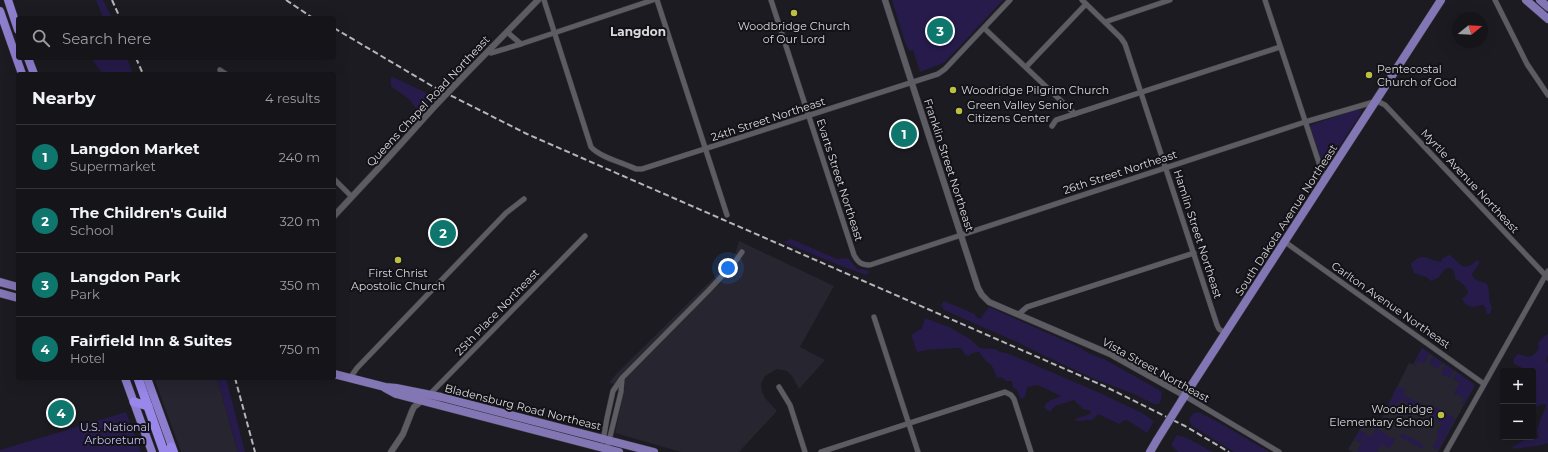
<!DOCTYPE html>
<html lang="en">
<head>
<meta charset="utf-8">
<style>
  :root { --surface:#141419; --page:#212126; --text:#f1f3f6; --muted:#9d9ea2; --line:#333338; --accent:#0f766e }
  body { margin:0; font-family:Montserrat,sans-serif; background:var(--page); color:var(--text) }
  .controls { position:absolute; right:12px; bottom:12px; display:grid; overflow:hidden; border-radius:4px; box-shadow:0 4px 16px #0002 }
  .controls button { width:36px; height:36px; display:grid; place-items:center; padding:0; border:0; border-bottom:1px solid var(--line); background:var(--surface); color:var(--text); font:20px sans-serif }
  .compass { position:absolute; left:1452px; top:12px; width:36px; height:36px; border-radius:50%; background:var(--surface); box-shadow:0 4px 16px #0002; rotate:72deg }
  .you { position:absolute; left:728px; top:268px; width:14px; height:14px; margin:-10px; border:3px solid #fff; border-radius:50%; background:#1a73e8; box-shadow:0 0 0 6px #1a73e833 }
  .badge { display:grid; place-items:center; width:26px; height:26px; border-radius:50%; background:var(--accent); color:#fff; font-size:13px; font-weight:700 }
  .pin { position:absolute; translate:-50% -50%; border:2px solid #fff; box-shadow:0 1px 4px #0006 }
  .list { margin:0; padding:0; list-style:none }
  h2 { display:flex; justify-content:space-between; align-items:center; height:52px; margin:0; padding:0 16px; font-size:17px }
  h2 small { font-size:13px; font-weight:400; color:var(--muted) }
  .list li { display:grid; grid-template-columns:26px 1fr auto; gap:12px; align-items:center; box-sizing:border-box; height:64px; padding:0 16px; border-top:1px solid var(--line) }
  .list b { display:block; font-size:15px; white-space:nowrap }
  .list p { margin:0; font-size:13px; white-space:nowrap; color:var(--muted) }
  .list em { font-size:13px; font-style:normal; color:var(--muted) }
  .icon { flex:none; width:22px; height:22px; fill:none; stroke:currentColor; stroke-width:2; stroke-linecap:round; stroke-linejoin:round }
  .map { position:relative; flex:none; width:1548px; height:452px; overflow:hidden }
  .search { position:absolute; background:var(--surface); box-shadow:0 4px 16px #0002; left:16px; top:16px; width:320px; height:44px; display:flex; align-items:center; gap:10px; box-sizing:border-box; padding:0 14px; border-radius:4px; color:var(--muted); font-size:15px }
  .panel { position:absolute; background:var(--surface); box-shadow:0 4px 16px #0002; left:16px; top:72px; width:320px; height:308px; border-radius:4px }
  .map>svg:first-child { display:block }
</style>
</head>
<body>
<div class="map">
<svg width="1548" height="452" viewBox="0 0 1548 452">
  <rect width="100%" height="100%" fill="#1b1b21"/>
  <g fill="#262530">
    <polygon points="739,241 834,286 800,347 825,360 799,389 792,376 787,371 777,369 765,376 761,384 762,392 765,398 777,411 739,452 681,452 615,433 625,386 609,383 617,373 734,258"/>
    <polygon points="1422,348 1475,385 1438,452 1352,452 1348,449 1365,421 1377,428 1409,363 1413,364"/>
    <polygon points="154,378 217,378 238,452 181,452"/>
  </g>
  <g fill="#271b4b">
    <polygon points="96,0 103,0 112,18 103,18"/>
    <polygon points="892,0 1003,0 944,63 920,72 913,50 910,51 906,45"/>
    <polygon points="91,58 127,58 133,74 103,74"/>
    <polygon points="393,77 433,96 433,98 421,110 417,110 410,100 391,86 391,78"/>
    <polygon points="1358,109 1361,110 1361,113 1327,166 1324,167 1310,127 1311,125"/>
    <polygon points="791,239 837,259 848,258 857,269 868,270 869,273 866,275 839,265 783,242"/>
    <path d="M1449,255C1455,257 1461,270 1468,266C1472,265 1474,262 1477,260L1479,261V264L1473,272L1472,275L1476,280L1487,284C1491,293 1487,299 1492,308L1490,314H1487L1485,307L1483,305L1473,307L1466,305L1462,299L1468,293C1467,285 1460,283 1455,278L1454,271L1451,268L1445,269L1438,278L1431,281L1426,277L1414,273L1411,264C1423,251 1427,260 1440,262L1443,258Z"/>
    <path d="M944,301L975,314V316L980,319L989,307L1081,348L1088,353L1104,359L1161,391C1163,395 1161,400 1159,404H1154L1134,394L1097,380L1043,355L1019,343L944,310L941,305Z"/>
    <polygon points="925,318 949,327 970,339 980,348 995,349 1000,352 1007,353 1100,393 1142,413 1154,421 1147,433 1129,421 1125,420 1119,424 1098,414 1092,420 1076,421 1075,419 1090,414 1091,411 1083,409 1074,400 1055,406 1051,411 1048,411 1045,408 1045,405 1049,401 1061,396 1038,385 1027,387 1025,397 1021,399 1016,389 1013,388 1012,381 1006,381 1001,377 997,378 992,366 986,361 979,352 972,353 969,356 965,355 961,348 957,348 926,350 917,352 911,335 922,328"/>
    <path d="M1548,334V355L1546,361L1548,363V443L1542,445L1513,449L1512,447L1525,440L1539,438L1537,432L1539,423L1546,406L1545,404L1539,405L1533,410L1535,389L1533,382L1536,378L1533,374V371H1528L1514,364L1513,359L1518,354C1529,357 1531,360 1539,348L1538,343L1543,337Z"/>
    <polygon points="1422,348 1430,353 1424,364 1418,360 1415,366 1413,365"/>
    <polygon points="1433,356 1442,362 1438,369 1429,363"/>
    <polygon points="1445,364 1454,370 1450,378 1441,374"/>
    <polygon points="1457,372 1475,385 1463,405 1461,404 1464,399 1454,393 1459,383 1453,379"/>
    <polygon points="217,378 226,378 245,452 238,452"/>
    <polygon points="1397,386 1405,390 1403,395 1426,406 1428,409 1426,412 1401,400 1397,406 1394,405 1391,410 1387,408"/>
    <polygon points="1436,407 1455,419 1438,450 1433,447 1439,435 1436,434 1442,423 1431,417"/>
    <polygon points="126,412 141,452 0,452 0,450"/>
    <polygon points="1198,412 1220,423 1269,452 1234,452 1191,425 1189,419 1194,413"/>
    <polygon points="1376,428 1393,439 1394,437 1396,438 1389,449 1382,444 1377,452 1359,452 1357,450 1367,435 1371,437"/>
    <polygon points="1360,430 1367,434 1360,443 1354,439"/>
    <polygon points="1402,433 1424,445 1422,449 1400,437"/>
    <polygon points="1177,435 1187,438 1213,452 1178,452 1171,445"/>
  </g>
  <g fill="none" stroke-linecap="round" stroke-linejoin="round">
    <g stroke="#353539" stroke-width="6">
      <g id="minor">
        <path d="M544,0L591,147C599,157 624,163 636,169H642L938,74L945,69L1010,0"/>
        <polyline points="657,0 727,215"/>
        <path d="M771,0L854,255C858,263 862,265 870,265L1305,122L1377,101L1385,105L1548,278"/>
        <polyline points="1082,0 1121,38 1125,44 1217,325 1219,329 1226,334"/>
        <polyline points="1265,0 1325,181"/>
        <polyline points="1495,0 1527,64 1548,95"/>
        <polyline points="1105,22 1170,0"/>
        <polyline points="984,28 1075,114"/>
        <polyline points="507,32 521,44 653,0"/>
        <polyline points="491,53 521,44"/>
        <polyline points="1026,67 1086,4"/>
        <polyline points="220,70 226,74"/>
        <polyline points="1052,126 1056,120 1280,47"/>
        <polyline points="334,179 352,197"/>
        <polyline points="1285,242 1484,384"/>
        <polyline points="1019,314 1027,307 1194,253"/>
        <polyline points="874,317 918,452"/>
        <polyline points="350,378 357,368 506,213 524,199"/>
        <polyline points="779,387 790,405 805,452"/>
        <polyline points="430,394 585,236"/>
        <polyline points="1185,396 1279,452"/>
        <polyline points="603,441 607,418 613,391 622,378 709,290 735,262 742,252"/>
        <polyline points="607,449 621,392 622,379"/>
        <polyline points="821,452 1005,392 1011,395 1014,399 1031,452"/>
        <polyline points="1446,452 1548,271"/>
      </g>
    </g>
    <g stroke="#353539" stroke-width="7">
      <g id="tertiary">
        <polyline points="885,0 978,288 982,295 989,302 1110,354 1185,396"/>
        <polyline points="456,84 538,0"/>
        <polyline points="334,216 389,157 435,106"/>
        <polyline points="391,452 403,434 412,411 414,407 423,400"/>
      </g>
    </g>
    <g stroke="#353539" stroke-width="9">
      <g id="primary">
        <polyline points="1526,0 1548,19"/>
        <polyline points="1540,0 1548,7"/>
        <polyline points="0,282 18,287"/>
        <polyline points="0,293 18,298"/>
        <polyline points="334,374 385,387 396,388 441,397 654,452"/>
        <polyline points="385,388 396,394 619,452"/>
        <polyline points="1182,400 1441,0"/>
        <polyline points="1150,452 1157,440"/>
      </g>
    </g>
    <g stroke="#353539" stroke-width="9">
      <g id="trunk">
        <polyline points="8,0 18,30"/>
        <polyline points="0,11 22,74"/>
        <polyline points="28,58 34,74"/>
        <polyline points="125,378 152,452"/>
        <polyline points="147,378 174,452"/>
      </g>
    </g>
    <g stroke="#353539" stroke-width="10">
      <g id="motorway">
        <polyline points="138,378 164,452"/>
        <polyline points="134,402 148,406"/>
        <polyline points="171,447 173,452"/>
      </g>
    </g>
    <use href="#minor" stroke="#5d5c63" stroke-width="5"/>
    <use href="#tertiary" stroke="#5d5c63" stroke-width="6"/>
    <use href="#primary" stroke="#8276b4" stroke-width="8"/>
    <use href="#trunk" stroke="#8e7ecf" stroke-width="8"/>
    <use href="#motorway" stroke="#9a87ea" stroke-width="9"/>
    <g stroke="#b4b4b9" stroke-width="2" stroke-dasharray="6 3" stroke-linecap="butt">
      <polyline points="112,0 120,18"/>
      <polyline points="286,0 313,18"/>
      <polyline points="334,28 432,86 527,134 1104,386 1185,426 1229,452"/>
      <polyline points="136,58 143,74"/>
      <polyline points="235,378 255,452"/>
    </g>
    <g stroke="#353539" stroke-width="7" stroke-linecap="butt">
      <polyline id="tertiary-bridge" points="435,106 456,84"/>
    </g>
    <g stroke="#353539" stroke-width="9" stroke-linecap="butt">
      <polyline id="primary-bridge" points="1157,440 1182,400"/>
    </g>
    <use href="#tertiary-bridge" stroke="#5d5c63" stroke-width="6"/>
    <use href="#primary-bridge" stroke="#8276b4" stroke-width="8"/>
  </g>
  <g fill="#bcbf44" stroke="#121217" stroke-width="1.5">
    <circle cx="794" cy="13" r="4"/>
    <circle cx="1369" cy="75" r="4"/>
    <circle cx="953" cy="90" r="4"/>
    <circle cx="959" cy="111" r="4"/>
    <circle cx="398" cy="260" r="4"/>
    <circle cx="1441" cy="415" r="4"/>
  </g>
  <g text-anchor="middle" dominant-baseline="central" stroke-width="4" stroke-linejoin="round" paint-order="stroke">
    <g font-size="11" fill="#dadade" stroke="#121217" text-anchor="start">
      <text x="794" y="26" text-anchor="middle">Woodbridge Church<tspan x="794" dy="13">of Our Lord</tspan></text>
      <text x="1377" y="69">Pentecostal<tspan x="1377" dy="13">Church of God</tspan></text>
      <text x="961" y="90">Woodridge Pilgrim Church</text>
      <text x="967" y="105">Green Valley Senior<tspan x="967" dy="13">Citizens Center</tspan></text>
      <text x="398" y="273" text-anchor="middle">First Christ<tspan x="398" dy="13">Apostolic Church</tspan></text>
      <text x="1433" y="409" text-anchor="end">Woodridge<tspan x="1433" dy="13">Elementary School</tspan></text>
    </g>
    <g font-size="11" fill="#dadade" stroke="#121217">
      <text transform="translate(428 101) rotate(-47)">Queens Chapel Road Northeast</text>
      <text transform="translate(768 119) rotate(-18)">24th Street Northeast</text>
      <text transform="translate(949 165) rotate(72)">Franklin Street Northeast</text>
      <text transform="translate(1120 172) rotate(-18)">26th Street Northeast</text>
      <text transform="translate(840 180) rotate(72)">Evarts Street Northeast</text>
      <text transform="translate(1470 181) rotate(47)">Myrtle Avenue Northeast</text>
      <text transform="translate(1286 220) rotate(-57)">South Dakota Avenue Northeast</text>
      <text transform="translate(1198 234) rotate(72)">Hamlin Street Northeast</text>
      <text transform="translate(1391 305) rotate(35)">Carlton Avenue Northeast</text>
      <text transform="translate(497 312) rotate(-46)">25th Place Northeast</text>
      <text transform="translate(1156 370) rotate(29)">Vista Street Northeast</text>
      <text transform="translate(523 407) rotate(14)">Bladensburg Road Northeast</text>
    </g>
    <g font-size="11" fill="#c5bdf7" stroke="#121217">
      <text x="115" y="427">U.S. National<tspan x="115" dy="13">Arboretum</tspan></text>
    </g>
    <g font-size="12" font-weight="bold" fill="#dadade" stroke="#121217">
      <text x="638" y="31">Langdon</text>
    </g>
  </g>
</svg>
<div class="controls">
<button>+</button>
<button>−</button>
</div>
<svg class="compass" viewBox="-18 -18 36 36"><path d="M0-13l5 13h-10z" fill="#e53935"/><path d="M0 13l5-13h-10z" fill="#9d9ea2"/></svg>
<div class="you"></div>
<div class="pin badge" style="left:904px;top:134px">1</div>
<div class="pin badge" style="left:443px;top:233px">2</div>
<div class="pin badge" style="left:940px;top:31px">3</div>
<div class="pin badge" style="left:61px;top:413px">4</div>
<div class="search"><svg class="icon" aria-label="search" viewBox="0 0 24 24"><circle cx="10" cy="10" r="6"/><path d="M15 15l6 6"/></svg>Search here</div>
<section class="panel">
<h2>Nearby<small>4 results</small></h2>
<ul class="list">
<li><span class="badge">1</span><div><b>Langdon Market</b><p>Supermarket</p></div><em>240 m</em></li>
<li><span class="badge">2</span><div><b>The Children's Guild</b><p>School</p></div><em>320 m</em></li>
<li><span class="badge">3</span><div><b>Langdon Park</b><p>Park</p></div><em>350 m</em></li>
<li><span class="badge">4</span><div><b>Fairfield Inn &amp; Suites</b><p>Hotel</p></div><em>750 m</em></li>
</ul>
</section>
</div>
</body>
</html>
